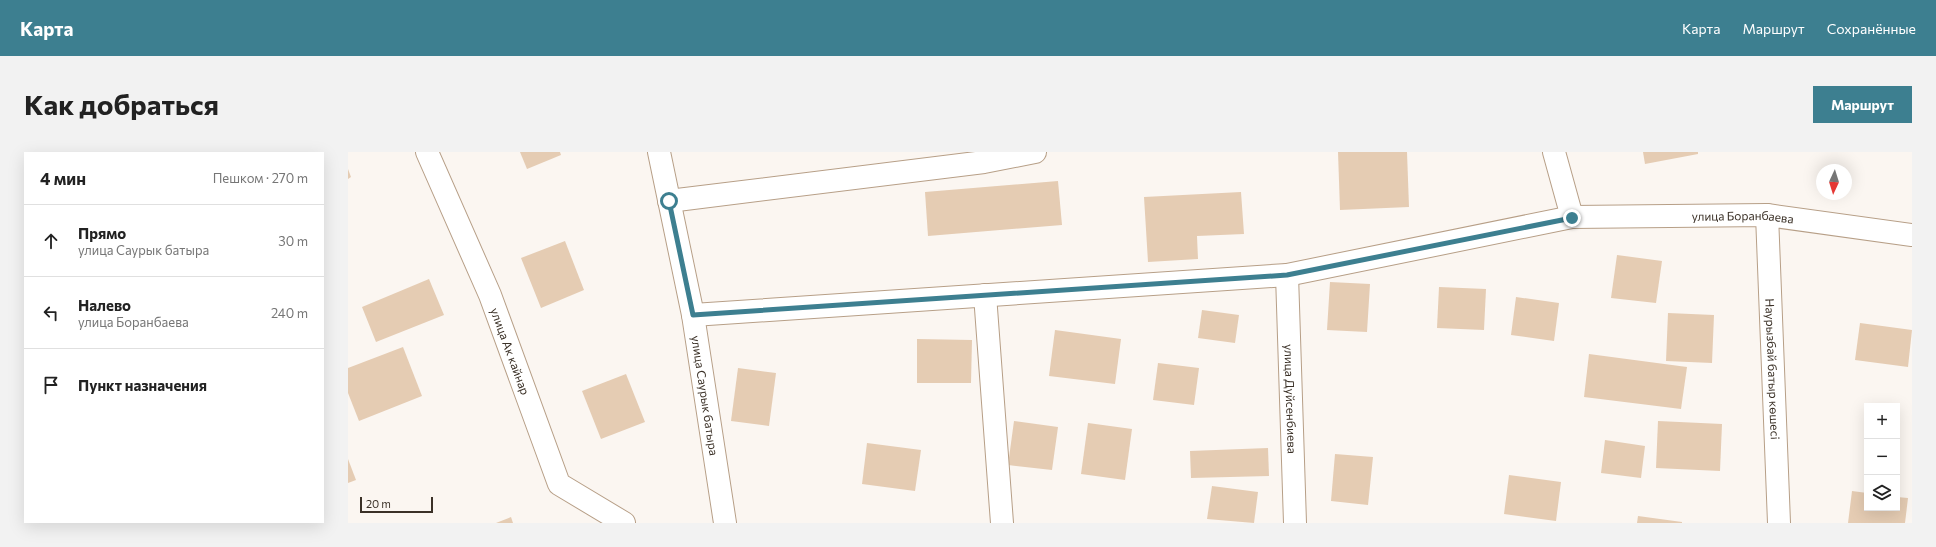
<!DOCTYPE html>
<html lang="ru">
<head>
<meta charset="utf-8">
<style>
  :root { --surface:#fff; --page:#f2f2f2; --text:#222; --muted:#767676; --line:#e0e0e0; --accent:#3d7f90 }
  body { margin:0; font-family:Commissioner,sans-serif; background:var(--page); color:var(--text) }
  .controls { position:absolute; right:12px; bottom:12px; display:grid; overflow:hidden; border-radius:0px; box-shadow:0 4px 16px #0002 }
  .controls button { width:36px; height:36px; display:grid; place-items:center; padding:0; border:0; border-bottom:1px solid var(--line); background:var(--surface); color:var(--text); font:20px sans-serif }
  .compass { position:absolute; left:1468px; top:12px; width:36px; height:36px; border-radius:50%; background:var(--surface); box-shadow:0 4px 16px #0002; rotate:184deg }
  .scale { position:absolute; left:12px; bottom:10px; width:73px; box-sizing:border-box; padding-left:4px; border:2px solid #3b3127; border-top:0; font-size:11px; line-height:14px; white-space:nowrap; color:#3b3127; -webkit-text-stroke:3px #fbf6f1; paint-order:stroke }
  .stop { position:absolute; width:12px; height:12px; margin:-9px; border:3px solid #3d7f90; border-radius:50%; background:#fff }
  .stop.end { background:#3d7f90; border-color:#fff; box-shadow:0 1px 4px #0008 }
  .list { margin:0; padding:0; list-style:none }
  h2 { display:flex; justify-content:space-between; align-items:center; height:52px; margin:0; padding:0 16px; font-size:17px }
  h2 small { font-size:13px; font-weight:400; color:var(--muted) }
  .list li { display:grid; grid-template-columns:26px 1fr auto; gap:12px; align-items:center; box-sizing:border-box; height:72px; padding:0 16px; border-top:1px solid var(--line) }
  .list b { display:block; font-size:15px; white-space:nowrap }
  .list p { margin:0; font-size:13px; white-space:nowrap; color:var(--muted) }
  .list em { font-size:13px; font-style:normal; color:var(--muted) }
  .icon { flex:none; width:22px; height:22px; fill:none; stroke:currentColor; stroke-width:2; stroke-linecap:round; stroke-linejoin:round }
  .map { position:relative; flex:none; width:1564px; height:371px; overflow:hidden; border-radius:0px }
  header { display:flex; align-items:center; gap:24px; box-sizing:border-box; height:56px; padding:0 20px; background:var(--accent); color:#fff }
  header strong { font-size:19px }
  nav { display:flex; gap:22px; margin-inline-start:auto; font-size:14px }
  .intro { display:flex; align-items:center; justify-content:space-between; box-sizing:border-box; height:96px; padding:0 24px }
  h1 { margin:0; font-size:28px }
  .button { padding:10px 18px; border-radius:0px; background:var(--accent); color:#fff; font-size:14px; font-weight:700 }
  main { display:flex; gap:24px; padding:0 24px }
  aside { flex:1; background:var(--surface); border-radius:0px; box-shadow:0 4px 16px #0002 }
  .map>svg:first-child { display:block }
</style>
</head>
<body>
<header>
<strong>Карта</strong>
<nav><a>Карта</a><a>Маршрут</a><a>Сохранённые</a></nav>
</header>
<div class="intro"><h1>Как добраться</h1><a class="button">Маршрут</a></div>
<main>
<aside>
<h2>4 мин<small>Пешком · 270 m</small></h2>
<ul class="list">
<li><svg class="icon" aria-label="ahead" viewBox="0 0 24 24"><path d="M12 20V5M6 11l6-6 6 6"/></svg><div><b>Прямо</b><p>улица Саурык батыра</p></div><em>30 m</em></li>
<li><svg class="icon" aria-label="left" viewBox="0 0 24 24"><path d="M17 20v-9H6M10 6l-5 5 5 5"/></svg><div><b>Налево</b><p>улица Боранбаева</p></div><em>240 m</em></li>
<li><svg class="icon" aria-label="arrive" viewBox="0 0 24 24"><path d="M6 21V4h12l-3 4 3 4H6"/></svg><div><b>Пункт назначения</b></div></li>
</ul>
</aside>
<div class="map">
<svg width="1564" height="371" viewBox="0 0 1564 371">
  <rect width="100%" height="100%" fill="#fbf6f1"/>
  <g fill="#e5ccb3">
    <polygon points="172,0 212,0 213,3 179,17"/>
    <polygon points="990,0 1059,0 1061,55 992,58"/>
    <polygon points="1295,0 1350,0 1350,2 1297,12"/>
    <polygon points="0,17 3,25 0,27"/>
    <polygon points="710,29 714,73 580,84 577,40"/>
    <polygon points="893,40 896,82 849,84 850,107 800,110 796,45"/>
    <polygon points="217,89 236,138 193,156 173,106"/>
    <polygon points="1269,103 1314,109 1308,151 1263,146"/>
    <polygon points="81,127 96,163 28,190 14,155"/>
    <polygon points="982,130 1022,132 1019,180 979,178"/>
    <polygon points="1091,135 1138,137 1136,178 1089,176"/>
    <polygon points="1168,145 1211,151 1206,189 1163,183"/>
    <polygon points="854,158 891,163 887,191 850,186"/>
    <polygon points="1320,161 1366,163 1364,211 1318,209"/>
    <polygon points="1512,171 1564,178 1560,215 1507,208"/>
    <polygon points="707,178 773,187 767,232 701,224"/>
    <polygon points="569,187 624,188 623,231 569,231"/>
    <polygon points="55,195 74,244 11,269 0,241 0,216"/>
    <polygon points="1241,202 1339,215 1333,257 1236,245"/>
    <polygon points="810,211 851,216 846,253 805,248"/>
    <polygon points="390,216 428,221 421,274 383,269"/>
    <polygon points="278,222 297,270 253,287 234,239"/>
    <polygon points="666,269 710,275 704,318 660,313"/>
    <polygon points="1310,269 1374,272 1372,319 1308,316"/>
    <polygon points="740,271 784,277 777,328 733,322"/>
    <polygon points="1257,288 1297,294 1293,326 1253,321"/>
    <polygon points="519,291 573,298 567,339 514,332"/>
    <polygon points="920,296 921,324 843,326 842,299"/>
    <polygon points="987,302 1025,305 1020,353 983,349"/>
    <polygon points="0,307 8,328 0,331"/>
    <polygon points="1161,323 1213,330 1208,369 1156,362"/>
    <polygon points="864,334 910,340 906,371 859,367"/>
    <polygon points="1504,339 1519,341 1519,356 1549,356 1549,345 1560,346 1557,371 1500,371"/>
    <polygon points="1290,364 1334,370 1334,371 1289,371"/>
    <polygon points="163,365 165,371 148,371"/>
  </g>
  <g fill="none" stroke-linecap="round" stroke-linejoin="round">
    <g stroke="#b79f87" stroke-width="24">
      <g id="street">
        <path id="s1" d="M79,0L142,143L211,332L276,371"/>
        <path id="s2" d="M311,0L345,163L377,371"/>
        <polyline points="1206,0 1224,65"/>
        <polyline points="321,49 636,10 687,0"/>
        <path id="s3" d="M1419,63L1431,371"/>
        <path id="s4" d="M939,123L947,371"/>
        <polyline points="637,143 654,371"/>
        <path id="s5" d="M345,163L939,123L1224,65L1419,63L1564,83"/>
      </g>
    </g>
    <use href="#street" stroke="#fff" stroke-width="22"/>
  </g>
  <g fill="none" stroke-linecap="round" stroke-linejoin="round">
    <polyline stroke="#3d7f90" stroke-width="5" points="321,49 345,163 939,123 1224,66"/>
  </g>
  <g text-anchor="middle" dominant-baseline="central" stroke-width="3" stroke-linejoin="round" paint-order="stroke">
    <g font-size="12" fill="#3b3127" stroke="#fbf6f1">
      <text stroke="none"><textPath href="#s5" startOffset="1057">улица Боранбаева</textPath></text>
      <text stroke="none"><textPath href="#s1" startOffset="216">улица Ак кайнар</textPath></text>
      <text stroke="none"><textPath href="#s3" startOffset="154">Наурызбай батыр көшесі</textPath></text>
      <text stroke="none"><textPath href="#s2" startOffset="248">улица Саурык батыра</textPath></text>
      <text stroke="none"><textPath href="#s4" startOffset="124">улица Дуйсенбиева</textPath></text>
    </g>
  </g>
</svg>
<div class="controls">
<button>+</button>
<button>−</button>
<button><svg class="icon" aria-label="layers" viewBox="0 0 24 24"><path d="M12 4l9 5-9 5-9-5zM3 14l9 5 9-5"/></svg></button>
</div>
<svg class="compass" viewBox="-18 -18 36 36"><path d="M0-13l5 13h-10z" fill="#e53935"/><path d="M0 13l5-13h-10z" fill="#767676"/></svg>
<div class="scale">20 m</div>
<div class="stop" style="left:321px;top:49px"></div>
<div class="stop end" style="left:1224px;top:66px"></div>
</div>
</main>
</body>
</html>
